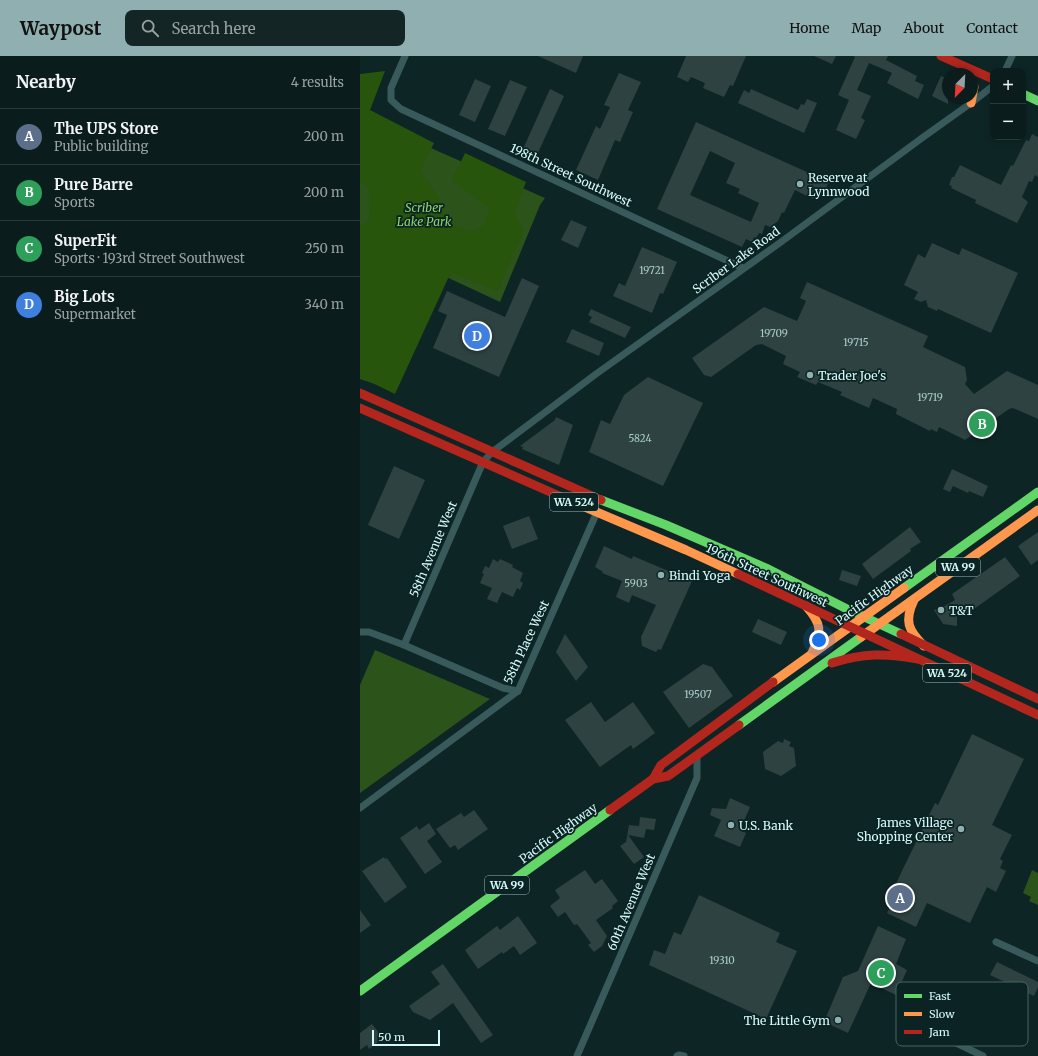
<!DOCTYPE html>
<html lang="en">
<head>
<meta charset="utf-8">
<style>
  :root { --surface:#0a1c1c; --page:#132525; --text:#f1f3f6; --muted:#99a1a3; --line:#2a3a3b; --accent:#8fafb0 }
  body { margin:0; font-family:Merriweather,serif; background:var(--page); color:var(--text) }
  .controls { position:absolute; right:12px; top:12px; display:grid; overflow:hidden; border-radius:8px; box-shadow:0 2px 6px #0003 }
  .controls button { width:36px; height:36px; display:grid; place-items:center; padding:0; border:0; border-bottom:1px solid var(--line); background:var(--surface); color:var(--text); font:20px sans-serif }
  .compass { position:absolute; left:582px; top:12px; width:36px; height:36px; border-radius:50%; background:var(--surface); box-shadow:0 2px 6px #0003; rotate:204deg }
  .scale { position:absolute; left:12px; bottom:10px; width:68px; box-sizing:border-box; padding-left:4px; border:2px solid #d5fafa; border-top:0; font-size:11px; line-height:14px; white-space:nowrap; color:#d5fafa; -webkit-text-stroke:3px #0b2323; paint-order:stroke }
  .you { position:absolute; left:459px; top:584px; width:14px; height:14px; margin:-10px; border:3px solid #fff; border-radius:50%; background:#1a73e8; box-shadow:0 0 0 6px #1a73e833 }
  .badge { display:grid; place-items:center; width:26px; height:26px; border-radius:50%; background:var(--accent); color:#fff; font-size:13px; font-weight:700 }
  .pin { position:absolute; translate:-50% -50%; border:2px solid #fff; box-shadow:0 1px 4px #0006 }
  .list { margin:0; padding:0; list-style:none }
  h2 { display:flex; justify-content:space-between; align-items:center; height:52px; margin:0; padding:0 16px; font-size:17px }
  h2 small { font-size:13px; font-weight:400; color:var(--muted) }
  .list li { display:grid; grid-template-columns:26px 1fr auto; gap:12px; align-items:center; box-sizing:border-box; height:56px; padding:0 16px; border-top:1px solid var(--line) }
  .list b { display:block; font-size:15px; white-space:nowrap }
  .list p { margin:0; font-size:13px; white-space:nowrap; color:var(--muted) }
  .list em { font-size:13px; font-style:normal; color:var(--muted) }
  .icon { flex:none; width:22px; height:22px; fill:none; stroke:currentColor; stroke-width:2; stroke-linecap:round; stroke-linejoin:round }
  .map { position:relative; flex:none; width:678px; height:1000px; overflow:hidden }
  header { display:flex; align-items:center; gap:24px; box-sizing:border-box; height:56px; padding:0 20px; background:var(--accent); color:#111 }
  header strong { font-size:19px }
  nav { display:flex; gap:22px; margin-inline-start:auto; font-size:14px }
  .search { width:280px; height:36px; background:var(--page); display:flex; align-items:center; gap:10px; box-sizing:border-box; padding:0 14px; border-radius:8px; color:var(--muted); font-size:15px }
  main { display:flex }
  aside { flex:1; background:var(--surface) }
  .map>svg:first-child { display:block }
</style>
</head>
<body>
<header>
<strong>Waypost</strong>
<div class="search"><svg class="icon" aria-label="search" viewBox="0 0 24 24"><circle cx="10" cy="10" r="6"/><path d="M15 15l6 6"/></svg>Search here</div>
<nav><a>Home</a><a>Map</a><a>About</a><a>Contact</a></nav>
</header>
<main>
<aside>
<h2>Nearby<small>4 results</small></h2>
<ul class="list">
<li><span class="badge" style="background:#5c6f8a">A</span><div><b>The UPS Store</b><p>Public building</p></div><em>200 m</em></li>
<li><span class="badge" style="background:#2e9e5b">B</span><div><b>Pure Barre</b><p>Sports</p></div><em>200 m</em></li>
<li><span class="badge" style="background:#2e9e5b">C</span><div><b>SuperFit</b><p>Sports · 193rd Street Southwest</p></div><em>250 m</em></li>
<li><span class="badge" style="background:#3f7fe0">D</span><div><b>Big Lots</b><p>Supermarket</p></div><em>340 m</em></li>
</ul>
</aside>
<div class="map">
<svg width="678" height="1000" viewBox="0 0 678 1000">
  <rect width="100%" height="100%" fill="#0e2526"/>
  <g fill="#2b531a">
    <polygon points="0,61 185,142 180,149 140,246 82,219 18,329 0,323"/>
    <polygon points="15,594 130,643 0,737 0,629"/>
    <polygon points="672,814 678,817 678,849 669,845 671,841 663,837"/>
  </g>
  <polygon fill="#26550b" points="25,15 10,54 74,87 60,115 81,144 85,161 92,169 110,175 125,169 129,152 92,124 105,97 166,126 154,157 164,175 137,235 91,216 35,338 0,321 0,170 9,164 10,132 0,126 0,18"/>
  <g fill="#2d4241" fill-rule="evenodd">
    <polygon points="178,0 223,0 216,17"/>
    <polygon points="326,0 386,0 373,30 370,29 364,41 343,32 345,27 331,21 328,26 317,21"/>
    <polygon points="454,0 476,0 472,8"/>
    <polygon points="493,0 528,0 526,4 557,20 555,25 564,29 558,43 527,27 532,17 509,7 497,34 511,40 501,62 505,64 496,83 476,74 489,44 478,39 495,1"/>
    <polygon points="259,17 281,26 268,54 273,56 260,86 255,84 238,124 216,114 236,70 240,73 250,51 244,49"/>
    <polygon points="581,20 588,23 588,48 572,40"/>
    <polygon points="115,23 131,30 115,66 99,59"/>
    <polygon points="150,24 167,31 145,80 128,73"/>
    <polygon points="190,33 204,40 177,99 163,93"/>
    <polygon points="391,33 438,54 441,48 444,49 447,43 457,47 444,77 378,47 384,34 389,37"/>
    <path d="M336,66L469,126L465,134L461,132L460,134L458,133L453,143L435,134L424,157L422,156L418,165L410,171L405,169L402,178L399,177L396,182L394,181L392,186L386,183L382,191L297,153ZM350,95L375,107L366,127L380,133L378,137L399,147L391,166L330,139Z"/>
    <polygon points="672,78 678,81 678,121 675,119 672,126 669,125 662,141 668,146 657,167 615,147 616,144 591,132 592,130 589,129 592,121 594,121 600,109 641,129 651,109 653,110 666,84 669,85"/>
    <polygon points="211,164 227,171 218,192 201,184"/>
    <polygon points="572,187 599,199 602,192 658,217 631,277 578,253 577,255 568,251 566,244 561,246 554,243 558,236 544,229 558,198 565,202"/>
    <polygon points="282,191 317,206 303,238 300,237 292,257 253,240 259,227 265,230"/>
    <polygon points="162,222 179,230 139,321 73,292 87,259 78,255 87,235 145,261"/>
    <polygon points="447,226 568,280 563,291 605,311 607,324 605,328 614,338 647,315 678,329 678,363 653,352 649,353 605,384 579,371 577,376 571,373 570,375 536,358 537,353 513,342 509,352 480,339 482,336 458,326 456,329 437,321 440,316 423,308 426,300 402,288 396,289 351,321 344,319 332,302 404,251 437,265 446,245 440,242"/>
    <polygon points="231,253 271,271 265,282 229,266 232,261 228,259"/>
    <polygon points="212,273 244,287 239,300 206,286"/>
    <polygon points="288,321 343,347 303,430 229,396 241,364 250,368 264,339"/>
    <polygon points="196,361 213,369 199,409 162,393 163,391 160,390 195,364"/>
    <polygon points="34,410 65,424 39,483 8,469"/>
    <polygon points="592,413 628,430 623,441 609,435 608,437 593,430 590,436 583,433"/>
    <polygon points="169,460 178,483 152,493 143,470"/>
    <polygon points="550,471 561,486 550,493 551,495 513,523 502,508"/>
    <polygon points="678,476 678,504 671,509 658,490"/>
    <polygon points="244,490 272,503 273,500 332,525 301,594 298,593 296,596 282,590 281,581 296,549 272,539 269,547 256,541 262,525 242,517 243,516 235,511"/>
    <polygon points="645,501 660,520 607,558 597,548 597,570 583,568 574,554 582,550 583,551 595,544 592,538"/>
    <polygon points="133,503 138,506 140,503 153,509 152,511 163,517 160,525 163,527 160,534 157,532 153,541 142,536 137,547 127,543 132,532 120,527 124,518 122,517 125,510 129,512"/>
    <polygon points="482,514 501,520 497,530 479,524"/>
    <polygon points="398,563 427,576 421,589 392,576"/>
    <polygon points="205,578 228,611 216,625 196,596"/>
    <polygon points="343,608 352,611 373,640 329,672 303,636"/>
    <polygon points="231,646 245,666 273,646 295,677 273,693 271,689 240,711 205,664"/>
    <polygon points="612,678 664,703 632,769 652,779 640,803 643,805 640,812 646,815 636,836 627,831 610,867 567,847 556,871 527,857 539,832 535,830 541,817 575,747 578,749"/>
    <polygon points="424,683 431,686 429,690 434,692 436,710 421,720 405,713 403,696 418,685 423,687"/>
    <polygon points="370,742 390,751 380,774 386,777 380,791 354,780 361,764 350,759 352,752 366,753"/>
    <polygon points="114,754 128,773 98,794 95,789 90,792 76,773 101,757 104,761"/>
    <polygon points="280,761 296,763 294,774 286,773 284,782 268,779 284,801 274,808 260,790 266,786 269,769 279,770"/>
    <polygon points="69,767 76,778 67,785 82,806 65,818 40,782 57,770 59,774"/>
    <polygon points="24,801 25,803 27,802 47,831 25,847 2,815"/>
    <polygon points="225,814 235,828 242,823 258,845 252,850 253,852 236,864 247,880 242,890 234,896 228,889 231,887 217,868 214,869 205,856 198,861 190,850 200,842 195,834"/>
    <polygon points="339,839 420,877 416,886 437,895 406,963 289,909 294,894 305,898 314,876 321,879"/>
    <polygon points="0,854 11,869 0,877"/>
    <polygon points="158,860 177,887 160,899 154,890 143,898 142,896 118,913 105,894 137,870 140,874"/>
    <polygon points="518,870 546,883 536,908 547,914 536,939 511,927 488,977 464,966 483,921 498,915"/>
    <polygon points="637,906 678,926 678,931 674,940 630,919"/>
    <polygon points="83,908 133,979 121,987 93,947 70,964 53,956 49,950 80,928 71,916"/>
    <polygon points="12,968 23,982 9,993 7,989 0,994 0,977"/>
  </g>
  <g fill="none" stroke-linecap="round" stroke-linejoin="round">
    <g stroke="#385a5b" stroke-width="7">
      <polyline points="45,0 31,32 31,44 41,53 383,212"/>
      <polyline points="645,15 652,0"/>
      <polyline points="0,576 9,576 44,589 143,632 158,635"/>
      <polyline points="44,589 123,406 132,396 236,318 421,186 562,82 611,47 633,30"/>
      <polyline points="0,752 158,635 237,456"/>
      <polyline points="636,886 678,905"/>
      <polyline points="544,962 623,1000"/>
      <polyline points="217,1000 337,722 337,700"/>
      <polyline points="317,1000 319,999 324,1000"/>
    </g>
    <g stroke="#63d668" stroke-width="9">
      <polyline points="663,38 678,45"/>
      <polyline points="241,444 306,469 408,513 487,553 541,578"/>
      <polyline points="544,532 678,436"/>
      <polyline points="379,669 501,581"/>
      <polyline points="0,935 250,754"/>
    </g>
    <g stroke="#ff974d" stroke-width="9">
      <polyline points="611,47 614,31 612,26"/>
      <polyline points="213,446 326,494 378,518"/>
      <path d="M554,544C544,565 548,574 564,590"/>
      <path d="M446,550C462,568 462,575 452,597"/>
      <polyline points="501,581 678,454"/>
      <polyline points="413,626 544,532"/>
    </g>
    <g stroke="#b3261e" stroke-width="9">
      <polyline points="581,0 633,23"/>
      <polyline points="0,337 241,444"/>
      <polyline points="0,352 213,446"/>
      <polyline points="378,518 678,659"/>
      <polyline points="541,578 678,643"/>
      <path d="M472,607C503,597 526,597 558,603"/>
      <polyline points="293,723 301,709 413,626"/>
      <polyline points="250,754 293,723 308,720 379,669"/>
    </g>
  </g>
  <g fill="#8fafb0" stroke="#0b2323" stroke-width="1.5">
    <circle cx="440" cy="128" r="4"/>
    <circle cx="450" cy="319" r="4"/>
    <circle cx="301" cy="519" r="4"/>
    <circle cx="581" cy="554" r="4"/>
    <circle cx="371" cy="769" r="4"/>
    <circle cx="601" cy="773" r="4"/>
    <circle cx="478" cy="964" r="4"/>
  </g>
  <g text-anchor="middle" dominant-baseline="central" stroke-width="3.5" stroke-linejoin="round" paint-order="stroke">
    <g font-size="10" fill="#abcccc">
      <text x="292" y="214">19721</text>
      <text x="414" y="277">19709</text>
      <text x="496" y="286">19715</text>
      <text x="570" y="341">19719</text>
      <text x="280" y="382">5824</text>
      <text x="276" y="527">5903</text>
      <text x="338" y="638">19507</text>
      <text x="362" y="904">19310</text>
    </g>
    <g fill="#0b2323" stroke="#98baba" stroke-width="1">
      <rect x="190" y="437" width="48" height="18" rx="3"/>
      <rect x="576" y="502" width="44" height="18" rx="3"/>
      <rect x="563" y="608" width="48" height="18" rx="3"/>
      <rect x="125" y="820" width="44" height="18" rx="3"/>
    </g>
    <g font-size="11" font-weight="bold" fill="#d5fafa">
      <text x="214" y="446">WA 524</text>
      <text x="598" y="511">WA 99</text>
      <text x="587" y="617">WA 524</text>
      <text x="147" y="829">WA 99</text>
    </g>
    <g font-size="12" fill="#d5fafa" stroke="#0b2323">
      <text transform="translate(211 119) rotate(25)">198th Street Southwest</text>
      <text transform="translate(376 204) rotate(-36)">Scriber Lake Road</text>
      <text transform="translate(73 493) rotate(-67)">58th Avenue West</text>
      <text transform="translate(407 519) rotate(25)">196th Street Southwest</text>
      <text transform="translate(514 539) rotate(-36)">Pacific Highway</text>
      <text transform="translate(166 586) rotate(-65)">58th Place West</text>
      <text transform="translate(198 777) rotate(-36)">Pacific Highway</text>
      <text transform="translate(271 846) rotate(-67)">60th Avenue West</text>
    </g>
    <g font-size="12" fill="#d5fafa" stroke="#0b2323" text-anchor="start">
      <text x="448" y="121">Reserve at<tspan x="448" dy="14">Lynnwood</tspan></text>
      <text x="458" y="319">Trader Joe's</text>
      <text x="309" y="519">Bindi Yoga</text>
      <text x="589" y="554">T&amp;T</text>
      <text x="593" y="766" text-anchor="end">James Village<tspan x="593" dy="14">Shopping Center</tspan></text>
      <text x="379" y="769">U.S. Bank</text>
      <text x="470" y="964" text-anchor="end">The Little Gym</text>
    </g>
    <g font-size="12" font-style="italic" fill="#8fd56f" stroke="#0b2323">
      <text x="64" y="151">Scriber<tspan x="64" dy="14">Lake Park</tspan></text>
    </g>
  </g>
  <rect x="536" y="926" width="132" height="64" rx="6" fill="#0b2323" stroke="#486464" stroke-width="1"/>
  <rect x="544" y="938" width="18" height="4" fill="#63d668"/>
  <rect x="544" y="956" width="18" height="4" fill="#ff974d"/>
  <rect x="544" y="974" width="18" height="4" fill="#b3261e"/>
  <g font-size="11" fill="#d5fafa">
    <text x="569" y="944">Fast</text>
    <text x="569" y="962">Slow</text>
    <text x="569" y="980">Jam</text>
  </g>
</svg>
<div class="controls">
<button>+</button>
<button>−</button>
</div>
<svg class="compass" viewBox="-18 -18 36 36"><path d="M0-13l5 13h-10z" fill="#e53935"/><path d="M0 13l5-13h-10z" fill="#99a1a3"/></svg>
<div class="scale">50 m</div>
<div class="you"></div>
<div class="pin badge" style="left:540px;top:842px;background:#5c6f8a">A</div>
<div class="pin badge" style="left:622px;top:368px;background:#2e9e5b">B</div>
<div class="pin badge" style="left:521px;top:917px;background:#2e9e5b">C</div>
<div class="pin badge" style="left:117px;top:280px;background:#3f7fe0">D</div>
</div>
</main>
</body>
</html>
